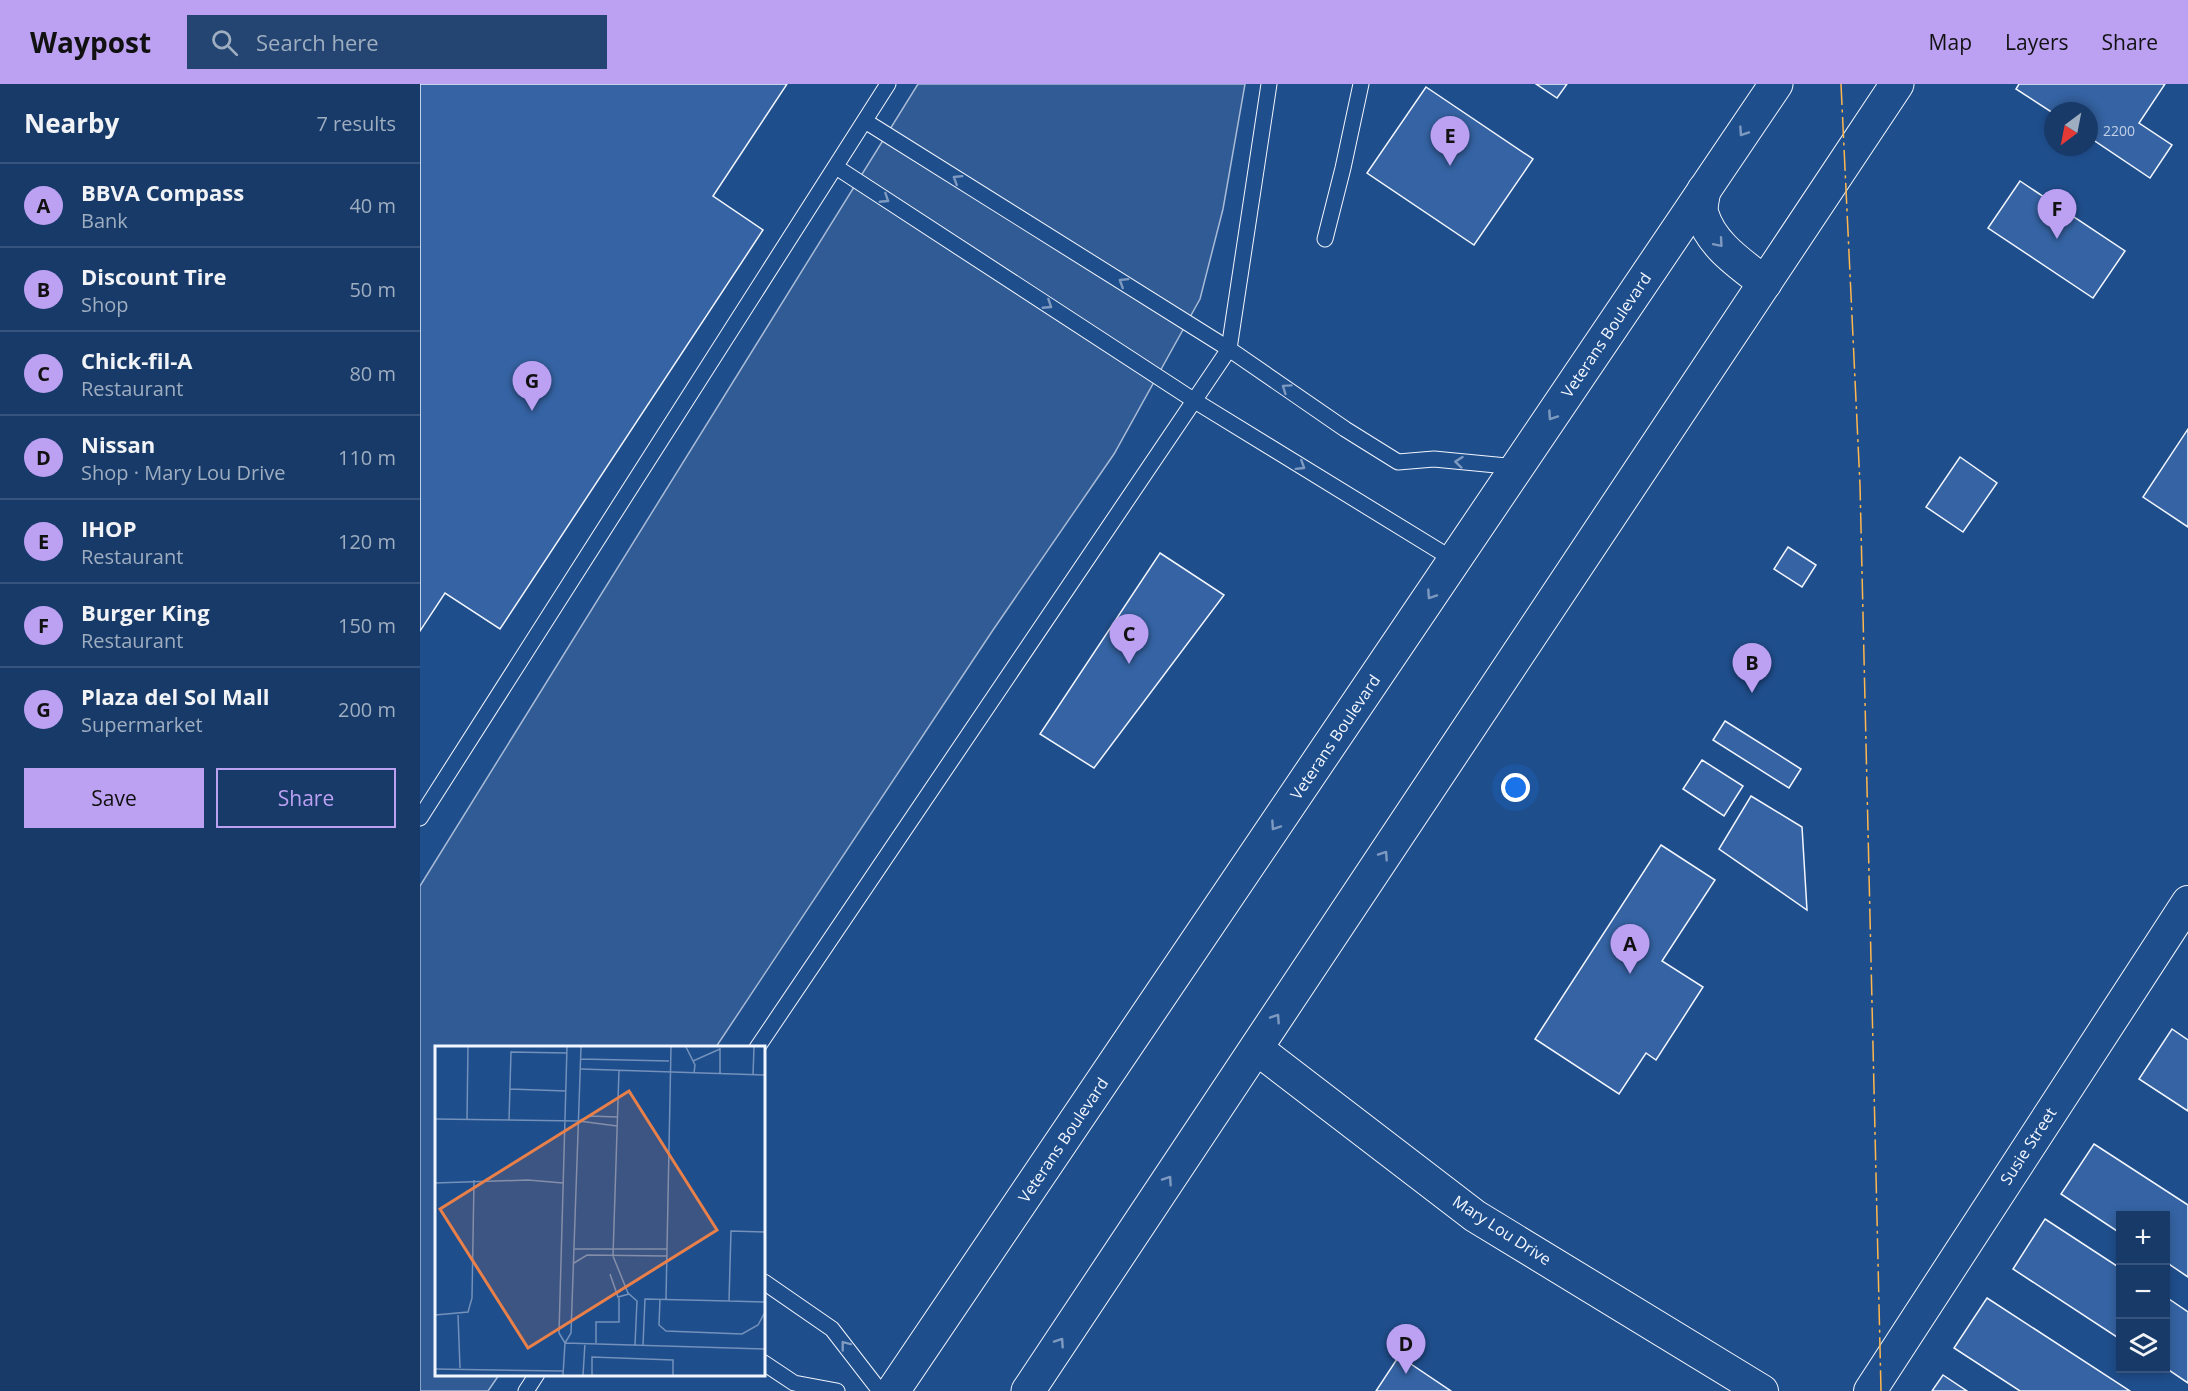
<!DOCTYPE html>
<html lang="en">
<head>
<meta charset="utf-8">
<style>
  :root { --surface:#173a69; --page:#244571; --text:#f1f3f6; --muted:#9eadc0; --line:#36547d; --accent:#bca0f2 }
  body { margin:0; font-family:"Open Sans",sans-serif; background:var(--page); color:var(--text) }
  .controls { position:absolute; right:18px; bottom:18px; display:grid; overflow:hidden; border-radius:0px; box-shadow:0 3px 9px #0003 }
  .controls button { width:54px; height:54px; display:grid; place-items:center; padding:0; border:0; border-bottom:2px solid var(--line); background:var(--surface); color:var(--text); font:30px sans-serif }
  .compass { position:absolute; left:1624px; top:18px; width:54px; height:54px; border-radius:50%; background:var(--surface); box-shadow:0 3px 9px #0003; rotate:212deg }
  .you { position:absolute; left:1096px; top:704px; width:21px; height:21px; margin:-15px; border:4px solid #fff; border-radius:50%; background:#1a73e8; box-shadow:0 0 0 9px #1a73e833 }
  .badge { display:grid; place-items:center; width:39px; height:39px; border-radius:50%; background:var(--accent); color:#111; font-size:20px; font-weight:700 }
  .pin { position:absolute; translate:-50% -50px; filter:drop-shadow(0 2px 3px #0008) }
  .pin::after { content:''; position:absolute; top:32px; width:21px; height:18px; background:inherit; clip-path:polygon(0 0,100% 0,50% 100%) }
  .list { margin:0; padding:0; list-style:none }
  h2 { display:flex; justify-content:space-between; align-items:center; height:78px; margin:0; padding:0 24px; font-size:26px }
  h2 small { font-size:20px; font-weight:400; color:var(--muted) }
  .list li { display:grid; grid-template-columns:39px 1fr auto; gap:18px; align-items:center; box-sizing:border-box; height:84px; padding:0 24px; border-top:2px solid var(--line) }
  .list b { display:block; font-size:22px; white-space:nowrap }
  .list p { margin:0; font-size:20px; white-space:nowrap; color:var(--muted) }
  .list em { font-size:20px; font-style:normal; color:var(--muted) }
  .actions { display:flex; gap:12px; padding:18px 24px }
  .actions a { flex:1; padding:14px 0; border:2px solid var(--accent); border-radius:0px; text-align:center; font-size:21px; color:var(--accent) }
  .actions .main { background:var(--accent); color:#111 }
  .icon { flex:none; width:33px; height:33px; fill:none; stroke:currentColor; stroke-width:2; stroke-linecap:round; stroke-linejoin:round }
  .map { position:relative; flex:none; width:1768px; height:1307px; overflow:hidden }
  header { display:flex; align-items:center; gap:36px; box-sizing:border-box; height:84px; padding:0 30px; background:var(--accent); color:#111 }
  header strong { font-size:28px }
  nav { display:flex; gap:33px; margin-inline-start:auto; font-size:21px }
  .search { width:420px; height:54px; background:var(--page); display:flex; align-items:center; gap:15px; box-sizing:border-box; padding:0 21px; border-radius:0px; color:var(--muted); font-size:22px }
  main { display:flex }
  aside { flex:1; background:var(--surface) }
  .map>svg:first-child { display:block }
</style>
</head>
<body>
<header>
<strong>Waypost</strong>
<div class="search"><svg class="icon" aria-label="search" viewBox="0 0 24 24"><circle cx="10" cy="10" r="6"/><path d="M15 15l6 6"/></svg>Search here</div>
<nav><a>Map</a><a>Layers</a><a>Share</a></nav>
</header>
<main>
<aside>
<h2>Nearby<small>7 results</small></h2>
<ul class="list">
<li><span class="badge">A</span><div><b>BBVA Compass</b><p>Bank</p></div><em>40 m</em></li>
<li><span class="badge">B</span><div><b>Discount Tire</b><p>Shop</p></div><em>50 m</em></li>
<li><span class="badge">C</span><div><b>Chick-fil-A</b><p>Restaurant</p></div><em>80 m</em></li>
<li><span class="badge">D</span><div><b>Nissan</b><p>Shop · Mary Lou Drive</p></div><em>110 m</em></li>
<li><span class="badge">E</span><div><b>IHOP</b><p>Restaurant</p></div><em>120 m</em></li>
<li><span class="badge">F</span><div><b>Burger King</b><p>Restaurant</p></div><em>150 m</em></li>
<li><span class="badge">G</span><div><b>Plaza del Sol Mall</b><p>Supermarket</p></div><em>200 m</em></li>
</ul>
<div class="actions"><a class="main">Save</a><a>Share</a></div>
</aside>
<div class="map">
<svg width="1768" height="1307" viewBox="0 0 1768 1307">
  <rect width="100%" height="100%" fill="#1f4e8c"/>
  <polygon fill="#305b95" stroke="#a8bbd7" stroke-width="1.5" points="498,0 825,0 803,125 780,215 694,370 573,546 296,963 16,964 16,1290 79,1291 68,1307 0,1307 0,802"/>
  <g fill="#3563a3" stroke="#f2f6ff" stroke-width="1.5">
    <polygon points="0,0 367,0 293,112 343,146 80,545 25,509 0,547"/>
    <polygon points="1116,0 1147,0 1137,14"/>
    <polygon points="1599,0 1745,0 1719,39 1752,61 1730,94 1669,53 1669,27 1633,27 1633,29 1596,5"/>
    <polygon points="1006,3 1113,75 1054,161 947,89"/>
    <polygon points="1600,97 1705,167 1673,214 1568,144"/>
    <polygon points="1768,345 1768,443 1723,413"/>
    <polygon points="1540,373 1577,399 1543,448 1506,423"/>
    <polygon points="1368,463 1396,481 1382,503 1354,485"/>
    <polygon points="740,469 804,511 674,684 620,650"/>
    <polygon points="1305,637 1381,685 1369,704 1293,656"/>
    <polygon points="1282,676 1323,702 1304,732 1263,705"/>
    <polygon points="1331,712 1382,743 1387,826 1299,765"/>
    <polygon points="1241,761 1295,796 1242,877 1283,903 1236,976 1226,969 1199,1010 1115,955"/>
    <polygon points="1752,945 1768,956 1768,1027 1719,995"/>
    <polygon points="1674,1060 1768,1121 1768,1193 1746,1178 1746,1132 1700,1132 1700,1149 1641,1110"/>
    <polygon points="1625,1135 1700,1184 1700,1255 1593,1185"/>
    <polygon points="1746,1213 1768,1228 1768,1299 1746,1284"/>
    <polygon points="1567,1214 1710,1307 1600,1307 1534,1264"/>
    <polygon points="979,1272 1031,1307 956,1307"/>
    <polygon points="1523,1291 1547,1307 1512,1307"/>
  </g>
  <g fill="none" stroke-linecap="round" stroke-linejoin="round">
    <g stroke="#f2f6ff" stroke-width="17">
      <g id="lane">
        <polyline points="445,37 809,265 925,345 978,378 1014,375 1097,383"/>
        <polyline points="416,83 775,317 1034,476"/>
        <polyline points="905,155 923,84 941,0"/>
        <polyline points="0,734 468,0"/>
        <polyline points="337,964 809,265 849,0"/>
        <polyline points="344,1198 412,1245 460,1307"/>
        <polyline points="344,1279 374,1299 417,1307"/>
        <polyline points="106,1307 117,1290"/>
      </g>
    </g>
    <g stroke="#f2f6ff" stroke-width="34">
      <g id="street">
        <polyline points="836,964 1055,1132 1342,1307"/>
        <polyline points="1450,1307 1768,818"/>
      </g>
    </g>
    <g stroke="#f2f6ff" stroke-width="35">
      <g id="primary">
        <path d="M1284,106C1283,113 1280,123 1282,130C1291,161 1321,180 1345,199"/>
        <polyline points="473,1307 1356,0"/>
        <polyline points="608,1307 1477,0"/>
      </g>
    </g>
    <use href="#lane" stroke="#1f4e8c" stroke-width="15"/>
    <use href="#street" stroke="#1f4e8c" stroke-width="32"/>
    <use href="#primary" stroke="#1f4e8c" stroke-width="33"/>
    <polyline stroke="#ffb74d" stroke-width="1.5" stroke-dasharray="21 4.5 3 4.5" stroke-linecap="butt" points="1421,0 1440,401 1461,1307"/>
  </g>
  <defs><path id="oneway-chevron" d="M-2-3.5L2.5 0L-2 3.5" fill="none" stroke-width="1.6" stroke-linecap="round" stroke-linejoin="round" transform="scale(1.5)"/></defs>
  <g stroke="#7e9ac0">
    <use href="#oneway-chevron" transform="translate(1323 48) rotate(124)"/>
    <use href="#oneway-chevron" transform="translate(537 95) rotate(-148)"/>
    <use href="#oneway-chevron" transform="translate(465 115) rotate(33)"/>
    <use href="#oneway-chevron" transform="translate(1299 159) rotate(49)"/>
    <use href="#oneway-chevron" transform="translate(703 198) rotate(-148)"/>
    <use href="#oneway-chevron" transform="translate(628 221) rotate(33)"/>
    <use href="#oneway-chevron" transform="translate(866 304) rotate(-145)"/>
    <use href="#oneway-chevron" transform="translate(1132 332) rotate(124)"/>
    <use href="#oneway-chevron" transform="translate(1039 378) rotate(-174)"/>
    <use href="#oneway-chevron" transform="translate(881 382) rotate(32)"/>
    <use href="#oneway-chevron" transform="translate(1011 511) rotate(124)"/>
    <use href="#oneway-chevron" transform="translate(855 742) rotate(124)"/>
    <use href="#oneway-chevron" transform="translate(964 771) rotate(-56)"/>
    <use href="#oneway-chevron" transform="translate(856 934) rotate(-56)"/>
    <use href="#oneway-chevron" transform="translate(748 1096) rotate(-56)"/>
    <use href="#oneway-chevron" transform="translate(640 1258) rotate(-56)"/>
    <use href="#oneway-chevron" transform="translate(425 1261) rotate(-128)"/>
  </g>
  <g text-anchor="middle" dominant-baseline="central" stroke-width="4.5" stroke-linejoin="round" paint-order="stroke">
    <g font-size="14" fill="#c3d1e8">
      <text x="1699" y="46">2200</text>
    </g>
    <g font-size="16" fill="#f2f6ff" stroke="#1f4e8c">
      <text transform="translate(1186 251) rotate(-56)">Veterans Boulevard</text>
      <text transform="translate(915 653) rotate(-56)">Veterans Boulevard</text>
      <text transform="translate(643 1056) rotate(-56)">Veterans Boulevard</text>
      <text transform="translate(1608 1062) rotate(-57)">Susie Street</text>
      <text transform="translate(1082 1146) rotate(33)">Mary Lou Drive</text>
    </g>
  </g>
  <g transform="translate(15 962)">
    <rect width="330" height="330" fill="#1f4e8c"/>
    <path fill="none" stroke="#7391ba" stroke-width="1.5" d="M251,1L260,19L259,27M146,13L234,15M258,15L285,3M146,23L330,29M184,24L178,210L193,247L202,255L200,299M285,28V2M318,29L319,1M75,43L131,45M0,73L144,75M32,73L33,1M74,74L76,6L132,7M144,75L155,70L182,71M144,75L182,80M0,137L93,134L128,137M139,203H232M139,217L152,209L232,210M175,228L183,251L194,248M225,253L224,279L231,285L307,288L323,279L330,266M231,253L236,1M294,255L330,256M0,269L33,266L37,252L39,134M23,269L25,322M130,297L330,303M130,297L124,287L132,1M161,297V276H184V252M208,299L210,253L294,255L296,185L330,186M0,323L128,325M128,329L130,297L136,287L146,1M148,329L150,297M157,329V311L238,314V329"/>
    <path fill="#ea8049" fill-opacity="0.15" stroke="#ea8049" stroke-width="3" d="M194,45L282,184L93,302L5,163Z"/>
    <rect width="330" height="330" fill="none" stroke="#f2f6ff" stroke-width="3"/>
  </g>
</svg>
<div class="controls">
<button>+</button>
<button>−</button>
<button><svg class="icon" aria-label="layers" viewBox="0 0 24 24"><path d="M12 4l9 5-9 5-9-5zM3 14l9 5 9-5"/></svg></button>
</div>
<svg class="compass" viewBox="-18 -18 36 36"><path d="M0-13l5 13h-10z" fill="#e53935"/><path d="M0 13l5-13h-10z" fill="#9eadc0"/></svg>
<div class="you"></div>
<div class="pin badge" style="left:1210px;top:890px">A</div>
<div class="pin badge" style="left:1332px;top:609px">B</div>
<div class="pin badge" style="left:709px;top:580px">C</div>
<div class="pin badge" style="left:986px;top:1290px">D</div>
<div class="pin badge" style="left:1030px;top:82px">E</div>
<div class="pin badge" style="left:1637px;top:155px">F</div>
<div class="pin badge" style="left:112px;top:327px">G</div>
</div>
</main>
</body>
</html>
